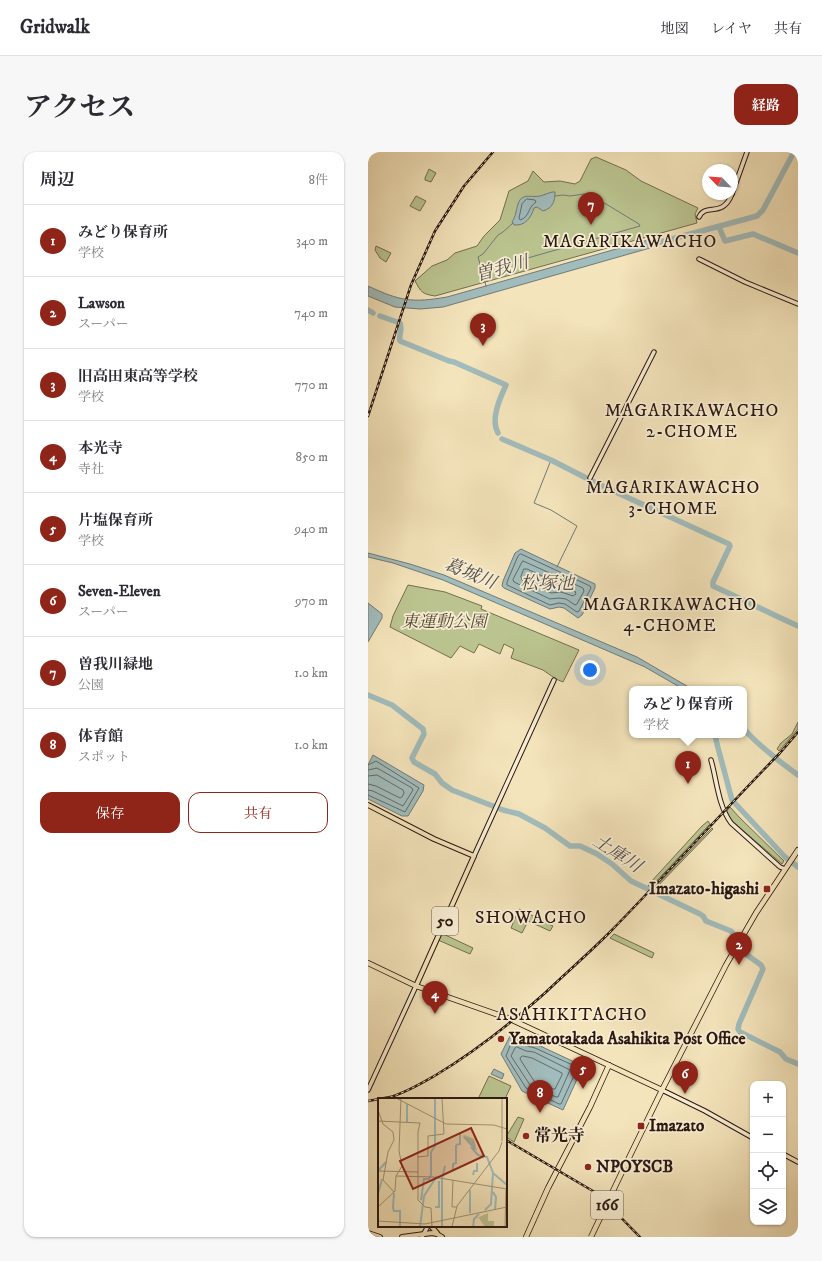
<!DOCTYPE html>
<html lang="ja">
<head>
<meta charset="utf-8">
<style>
  :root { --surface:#fff; --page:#f7f7f7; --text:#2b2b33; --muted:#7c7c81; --line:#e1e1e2; --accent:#8f2418 }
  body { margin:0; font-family:"IM FELL DW Pica","Noto Serif JP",serif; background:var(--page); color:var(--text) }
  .controls { position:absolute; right:12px; bottom:12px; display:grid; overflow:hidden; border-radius:8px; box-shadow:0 1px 3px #0004 }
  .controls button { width:36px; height:36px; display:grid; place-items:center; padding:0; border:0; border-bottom:1px solid var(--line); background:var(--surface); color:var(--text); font:20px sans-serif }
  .compass { position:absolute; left:334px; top:12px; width:36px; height:36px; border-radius:50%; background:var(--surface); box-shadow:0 1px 3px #0004; rotate:295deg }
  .you { position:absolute; left:222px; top:518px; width:14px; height:14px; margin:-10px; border:3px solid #fff; border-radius:50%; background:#1a73e8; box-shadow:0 0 0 6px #1a73e833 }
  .badge { display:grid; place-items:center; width:26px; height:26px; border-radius:50%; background:var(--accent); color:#fff; font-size:13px; font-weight:700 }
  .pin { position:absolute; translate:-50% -33px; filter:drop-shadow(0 1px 2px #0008) }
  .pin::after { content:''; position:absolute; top:21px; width:14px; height:12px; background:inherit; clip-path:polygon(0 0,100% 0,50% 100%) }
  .popup { position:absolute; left:261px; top:534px; width:118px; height:52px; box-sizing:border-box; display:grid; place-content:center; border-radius:8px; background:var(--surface); filter:drop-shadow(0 1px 3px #0005); font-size:13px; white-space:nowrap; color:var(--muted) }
  .popup b { font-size:15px; color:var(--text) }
  .popup::after { content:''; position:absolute; left:50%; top:100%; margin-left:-8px; border:8px solid transparent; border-top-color:var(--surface) }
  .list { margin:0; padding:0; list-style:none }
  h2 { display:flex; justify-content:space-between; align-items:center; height:52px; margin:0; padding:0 16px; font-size:17px }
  h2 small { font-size:13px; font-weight:400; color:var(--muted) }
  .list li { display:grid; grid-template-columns:26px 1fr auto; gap:12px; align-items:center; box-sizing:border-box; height:72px; padding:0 16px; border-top:1px solid var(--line) }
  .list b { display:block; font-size:15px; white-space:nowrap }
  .list p { margin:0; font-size:13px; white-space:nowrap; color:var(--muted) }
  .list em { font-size:13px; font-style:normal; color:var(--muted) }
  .actions { display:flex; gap:8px; padding:12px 16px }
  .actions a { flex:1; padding:9px 0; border:1px solid var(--accent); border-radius:12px; text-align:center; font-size:14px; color:var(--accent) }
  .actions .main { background:var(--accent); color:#fff }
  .icon { flex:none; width:22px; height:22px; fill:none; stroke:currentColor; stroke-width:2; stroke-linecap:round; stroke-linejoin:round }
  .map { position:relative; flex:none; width:430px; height:1085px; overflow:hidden; border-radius:12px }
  header { display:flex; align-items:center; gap:24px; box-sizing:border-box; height:56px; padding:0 20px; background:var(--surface); border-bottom:1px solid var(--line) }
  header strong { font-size:19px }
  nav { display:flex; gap:22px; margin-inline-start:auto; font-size:14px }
  .intro { display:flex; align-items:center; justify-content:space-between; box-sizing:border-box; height:96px; padding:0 24px }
  h1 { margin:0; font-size:28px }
  .button { padding:10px 18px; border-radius:12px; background:var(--accent); color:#fff; font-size:14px; font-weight:700 }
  main { display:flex; gap:24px; padding:0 24px }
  aside { flex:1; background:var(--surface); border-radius:12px; box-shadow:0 1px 3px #0004 }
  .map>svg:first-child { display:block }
</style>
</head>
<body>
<header>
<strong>Gridwalk</strong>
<nav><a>地図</a><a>レイヤ</a><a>共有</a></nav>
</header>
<div class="intro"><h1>アクセス</h1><a class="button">経路</a></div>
<main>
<aside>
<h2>周辺<small>8件</small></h2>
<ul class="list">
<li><span class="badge">1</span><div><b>みどり保育所</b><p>学校</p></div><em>340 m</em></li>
<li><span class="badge">2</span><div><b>Lawson</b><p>スーパー</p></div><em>740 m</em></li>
<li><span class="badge">3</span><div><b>旧高田東高等学校</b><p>学校</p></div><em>770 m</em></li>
<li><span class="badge">4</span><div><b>本光寺</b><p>寺社</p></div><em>850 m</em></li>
<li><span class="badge">5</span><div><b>片塩保育所</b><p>学校</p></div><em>940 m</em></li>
<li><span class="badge">6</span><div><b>Seven-Eleven</b><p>スーパー</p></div><em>970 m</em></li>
<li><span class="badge">7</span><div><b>曽我川緑地</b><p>公園</p></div><em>1.0 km</em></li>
<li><span class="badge">8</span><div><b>体育館</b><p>スポット</p></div><em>1.0 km</em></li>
</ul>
<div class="actions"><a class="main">保存</a><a>共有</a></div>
</aside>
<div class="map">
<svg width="430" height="1085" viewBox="0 0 430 1085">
  <rect width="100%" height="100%" fill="#f4e4bb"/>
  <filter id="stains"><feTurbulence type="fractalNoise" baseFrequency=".005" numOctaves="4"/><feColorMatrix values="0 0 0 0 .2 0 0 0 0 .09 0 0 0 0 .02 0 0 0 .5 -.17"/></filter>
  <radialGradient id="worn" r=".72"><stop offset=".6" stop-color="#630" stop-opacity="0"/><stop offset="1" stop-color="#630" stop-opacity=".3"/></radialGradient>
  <g fill="#bbc490" stroke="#726e50">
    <path d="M228,5L258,18L273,29L330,56L327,62L329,71L67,144C54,142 53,140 47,129L64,114L79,108L87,101L109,94L116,84L132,68L141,39L160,29L165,19L176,30L192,29L207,32L212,29L223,7Z"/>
    <polygon points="61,17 68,21 63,30 57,28 57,26"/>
    <polygon points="48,44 58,49 52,59 42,54"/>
    <polygon points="8,94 23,101 18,110 12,106 7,98"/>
    <polygon points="40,433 77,440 114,454 113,457 211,498 195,530 188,527 175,518 143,506 146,497 136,492 132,502 111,492 106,501 92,494 83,506 22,475 25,464"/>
    <polygon points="430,570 430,577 411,599 409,597 413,591 424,582"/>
    <polygon points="362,655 372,666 416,709 414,712 364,669 358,660"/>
    <polygon points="340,669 342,672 282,736 280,734 282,731 334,674"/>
    <polygon points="344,676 345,677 285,739 284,738"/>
    <polygon points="151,757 185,774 182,779 160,769 154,781 143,776"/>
    <polygon points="73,781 105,796 102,802 70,788"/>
    <polygon points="246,782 286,801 284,806 242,786"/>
    <polygon points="121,924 143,934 137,947 110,947"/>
    <polygon points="150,965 156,967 146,990 138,985"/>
  </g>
  <g fill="#a1bcbc" stroke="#717a78">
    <path d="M184,40H187C187,49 185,56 175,59L169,55L166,56C163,66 157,74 146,73L144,70C148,64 148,58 150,52C154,40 163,46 172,44C176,43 180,41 184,40Z"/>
    <path d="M280,88L282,96L75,155L52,157L27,155L0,144V134C32,149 44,151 79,145Z"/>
    <polygon points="153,397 227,432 227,436 214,463 210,466 196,456 191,455 182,457 136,436 134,434 135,429 147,401"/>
    <polygon points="0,401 42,412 76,423 269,505 324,537 315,537 277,515 75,428 25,411 0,405"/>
    <polygon points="0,451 14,462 14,466 0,490"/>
    <polygon points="5,603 56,633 55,639 40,664 34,664 0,647 0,613"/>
    <polygon points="145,883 160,890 168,892 215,914 195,958 154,939 133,902 142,884"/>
    <polygon points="126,917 136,922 134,927 123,922"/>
  </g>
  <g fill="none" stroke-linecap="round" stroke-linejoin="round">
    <g stroke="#656a66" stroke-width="1">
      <path d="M159,47L167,48L168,50C159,56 162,65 152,68L151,66L154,52Z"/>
      <polygon points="153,402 222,434 223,436 211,459 209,460 197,452 191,451 182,453 139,433 139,430 150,404"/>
      <polygon points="155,409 215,436 216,439 209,452 207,453 198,447 191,446 182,447 146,430 145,428"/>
      <polygon points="156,417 159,417 207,439 208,442 205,444 193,440 183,441 154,428 153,425"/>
      <polyline points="0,613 8,609 51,636 37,660 0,643"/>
      <polyline points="0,618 9,616 44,636 45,638 35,654 5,639 0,638"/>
      <polyline points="0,624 9,623 35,638 36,641 34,645 32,646 8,634 0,632"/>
      <polygon points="147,888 159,894 167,896 209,915 209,917 193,952 191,952 158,936 138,904 144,889"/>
      <polygon points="149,895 158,899 166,900 202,918 190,945 188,945 162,933 143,904 147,896"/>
      <polygon points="155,904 164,906 194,921 194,923 187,937 185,937 166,929 152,907 153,905"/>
    </g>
    <g stroke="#717a78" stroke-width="1">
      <polyline points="145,71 135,80 130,83 115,102 110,105 114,119 272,74 271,72 238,52 216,42 202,44 195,43 187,44"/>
      <polyline points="114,119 118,134"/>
      <polyline points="183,308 166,351 183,358 209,374 189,415"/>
    </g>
    <g stroke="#a1bcbc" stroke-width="5.5">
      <polyline points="351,75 357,89 385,82 430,101"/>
      <polyline points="274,95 389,64 395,58 426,0"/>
      <polyline points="0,158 5,161"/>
      <path d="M12,164L32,171C35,180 30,182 32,189L81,209L86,210L138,233C132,246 122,268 130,281"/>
      <path d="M134,287L183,308L228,331L361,392L362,394L345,430V434C374,447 401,461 430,474"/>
      <polyline points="0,543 24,553 55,577 56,582 44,606 46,610 67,622 74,631 84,638 135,658 151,662 177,676 202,694 212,694 229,702 244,712 263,729 332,762 335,764 338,769 363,779 369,787 375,800 393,813 395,817 371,872 370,877 372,880 412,900 418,907 430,912"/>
      <path d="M376,577C390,593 412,610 430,623"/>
      <polyline points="347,583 349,592 364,648 417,705 430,715"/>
    </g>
    <g stroke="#291811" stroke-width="5.5">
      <g id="secondary">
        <polyline points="364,42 379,0"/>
        <path d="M331,65C338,50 354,67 364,42"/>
        <polyline points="331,107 377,130 430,152"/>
        <polyline points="222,326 286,200"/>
        <path d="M343,608C349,629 350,653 363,671L412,715L417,717"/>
        <polyline points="106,704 186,528"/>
        <polyline points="0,938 48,834"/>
        <polyline points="294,938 337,959 385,986"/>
        <polyline points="415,1002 430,1010"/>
        <polyline points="54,1085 60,1074"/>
      </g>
    </g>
    <g stroke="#291811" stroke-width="6">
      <g id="primary">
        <polyline points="0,653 66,687 106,704 48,834"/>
        <polyline points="63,1074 69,1081"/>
        <polyline points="0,1081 12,1085"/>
        <polyline points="34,1085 64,1081 69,1082 74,1085"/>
      </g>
    </g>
    <g stroke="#291811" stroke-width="6">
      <g id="highway">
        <polyline points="0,811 48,834 142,867 294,938"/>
        <polyline points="254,1020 294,938 358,813 388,761 430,698"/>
        <polyline points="158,1085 180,1036 222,955 241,913"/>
      </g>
    </g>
    <use href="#secondary" stroke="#f8edd3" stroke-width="3.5"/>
    <use href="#primary" stroke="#f4e4bb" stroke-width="4"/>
    <use href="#highway" stroke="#f4e4bb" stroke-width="4.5"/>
    <g stroke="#291811" stroke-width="2.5">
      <g id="rail">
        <polyline points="0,264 43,133 67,79 96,34 125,0"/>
        <path d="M16,947C35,942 52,932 68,923C108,899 142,872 177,841C198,821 220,802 241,781C299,722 354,660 412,601L430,580"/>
        <polyline points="0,949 22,945"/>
        <polyline points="138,988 230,1042 272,1085"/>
      </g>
    </g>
    <use href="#rail" stroke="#f8edd3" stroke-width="1" stroke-dasharray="3" stroke-linecap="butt"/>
    <g stroke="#291811" stroke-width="6" stroke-linecap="butt">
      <polyline id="highway-bridge" points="223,1085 254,1020"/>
    </g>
    <use href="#highway-bridge" stroke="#f4e4bb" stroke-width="4.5"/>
  </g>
  <g fill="#8f2418" stroke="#f8edd3" stroke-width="1.5">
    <rect x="395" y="733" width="8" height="8" rx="2"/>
    <circle cx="133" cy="887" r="4"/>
    <rect x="269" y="970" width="8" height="8" rx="2"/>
    <circle cx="158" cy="984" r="4"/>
    <circle cx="220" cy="1015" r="4"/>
  </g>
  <g text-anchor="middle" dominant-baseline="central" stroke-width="3.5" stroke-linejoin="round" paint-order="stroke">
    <g fill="#f8edd3" stroke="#67584b" stroke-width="1">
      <rect x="64" y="755" width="26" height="28" rx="3"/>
      <rect x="223" y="1039" width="32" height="28" rx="3"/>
    </g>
    <g font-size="16" font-weight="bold" fill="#291811">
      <text x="77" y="769">50</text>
      <text x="239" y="1053">166</text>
    </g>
    <g font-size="17" font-style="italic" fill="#554c37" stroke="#f8edd3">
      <text x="76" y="470">東運動公園</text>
    </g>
    <g font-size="17" font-weight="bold" fill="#291811" stroke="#f8edd3" text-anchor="start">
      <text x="391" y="737" text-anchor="end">Imazato-higashi</text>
      <text x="141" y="887">Yamatotakada Asahikita Post Office</text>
      <text x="281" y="974">Imazato</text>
      <text x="166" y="984">常光寺</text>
      <text x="228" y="1015">NPOYSCB</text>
    </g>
    <g font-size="18" letter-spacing="1" fill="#291811" stroke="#f8edd3">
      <text x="262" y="90">MAGARIKAWACHO</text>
      <text x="324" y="259">MAGARIKAWACHO<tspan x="324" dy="21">2-CHOME</tspan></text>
      <text x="305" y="336">MAGARIKAWACHO<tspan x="305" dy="21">3-CHOME</tspan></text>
      <text x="302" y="453">MAGARIKAWACHO<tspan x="302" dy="21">4-CHOME</tspan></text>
      <text x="163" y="766">SHOWACHO</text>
      <text x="204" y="863">ASAHIKITACHO</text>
    </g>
    <g font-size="18" font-style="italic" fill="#53514d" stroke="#f8edd3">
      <text transform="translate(134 117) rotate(-15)">曽我川</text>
      <text transform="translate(102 422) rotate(22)">葛城川</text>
      <text x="179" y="432">松塚池</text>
      <text transform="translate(249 702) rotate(33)">土庫川</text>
    </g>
  </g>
  <g transform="translate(10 946)">
    <rect width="129" height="129" fill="#f4e4bb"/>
    <path d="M86,37L96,41L99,53L85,39ZM110,115V123H116V129H107L101,120L97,121Z" fill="#bbc490"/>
    <path fill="none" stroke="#a1bcbc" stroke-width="2" d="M29,24V6M92,42L88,41L96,50L95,43M78,47L82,46V36M93,49L100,57L109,59L115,75L113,106L107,112M0,73L8,64M75,73V66L78,65V47M115,75L129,87M95,77L96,73H99V65M115,94L118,99L117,112M16,95L15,110L16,113H22V129M0,96L4,81M43,102L46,81H51L53,77V54L57,48V0M57,109H61V83M92,115V92M42,129L46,98L59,78M64,129V81L67,68M95,129L96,121L101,116"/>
    <path fill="none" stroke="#a39277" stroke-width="1" d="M18,0L68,26L116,27L129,31M124,0V43M0,12L5,26L15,34L16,42L10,54L5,82L16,94M0,23L42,25L40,34V78M39,59L50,58V38L66,36L64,0M0,73L40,74M18,78L24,68L21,53L23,0M40,78V102L47,109L53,110L54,129M75,82L74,109H79M0,109L17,93L18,78L55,79L129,91M0,123L47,126L129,109M74,129L79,108L121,53L124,44M127,129L128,91"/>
    <path fill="#8f2418" fill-opacity="0.15" stroke="#8f2418" stroke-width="2" d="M93,30L106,58L35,91L22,63Z"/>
    <rect width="129" height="129" fill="none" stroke="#291811" stroke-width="2"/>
  </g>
  <rect width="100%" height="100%" filter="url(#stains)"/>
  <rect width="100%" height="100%" fill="url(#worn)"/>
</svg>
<div class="controls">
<button>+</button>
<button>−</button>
<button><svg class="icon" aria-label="locate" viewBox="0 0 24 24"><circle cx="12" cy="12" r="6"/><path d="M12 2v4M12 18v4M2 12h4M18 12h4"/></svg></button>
<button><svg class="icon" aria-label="layers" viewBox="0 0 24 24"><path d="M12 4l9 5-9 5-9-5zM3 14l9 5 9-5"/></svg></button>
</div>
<svg class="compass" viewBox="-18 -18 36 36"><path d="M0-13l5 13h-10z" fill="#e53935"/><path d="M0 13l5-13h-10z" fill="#7c7c81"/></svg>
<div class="you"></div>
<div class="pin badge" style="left:320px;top:632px">1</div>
<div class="popup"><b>みどり保育所</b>学校</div>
<div class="pin badge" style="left:371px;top:813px">2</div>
<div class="pin badge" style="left:115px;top:194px">3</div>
<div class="pin badge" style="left:67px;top:862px">4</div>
<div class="pin badge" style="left:215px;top:937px">5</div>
<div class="pin badge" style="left:317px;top:942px">6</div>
<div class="pin badge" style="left:223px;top:73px">7</div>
<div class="pin badge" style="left:172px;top:961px">8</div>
</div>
</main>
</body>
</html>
